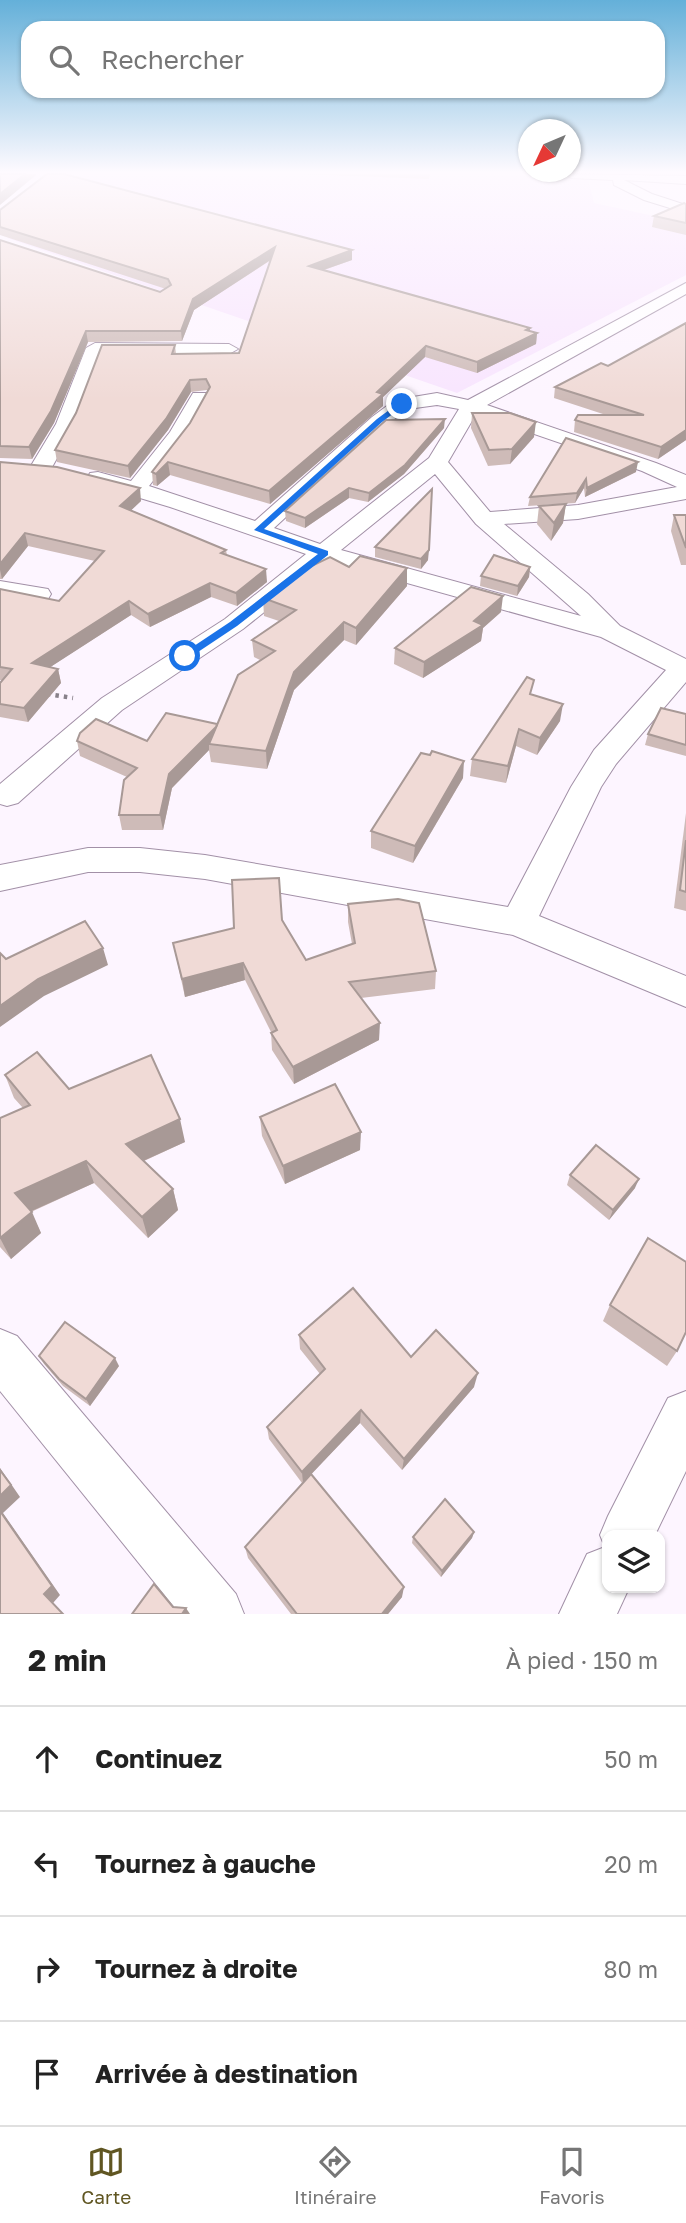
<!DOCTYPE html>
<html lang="fr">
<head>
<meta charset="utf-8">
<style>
  :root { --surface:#fff; --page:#f2f2f2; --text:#222; --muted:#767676; --line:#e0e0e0; --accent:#605622 }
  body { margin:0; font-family:"Golos Text",sans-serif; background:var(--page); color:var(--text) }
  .controls { position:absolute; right:21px; bottom:21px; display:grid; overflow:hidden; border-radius:14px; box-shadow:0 2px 5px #0004 }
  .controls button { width:63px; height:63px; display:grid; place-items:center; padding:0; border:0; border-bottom:2px solid var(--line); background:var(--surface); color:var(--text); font:35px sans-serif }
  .compass { position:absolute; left:518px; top:119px; width:63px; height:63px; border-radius:50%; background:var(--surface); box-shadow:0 2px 5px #0004; rotate:226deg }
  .stop { position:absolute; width:21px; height:21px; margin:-16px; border:5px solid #1a73e8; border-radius:50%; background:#fff }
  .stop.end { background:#1a73e8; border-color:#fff; box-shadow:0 2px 7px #0008 }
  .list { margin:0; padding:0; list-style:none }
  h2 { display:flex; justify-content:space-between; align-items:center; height:91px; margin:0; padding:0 28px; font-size:30px }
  h2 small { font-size:23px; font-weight:400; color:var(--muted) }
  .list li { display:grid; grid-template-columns:46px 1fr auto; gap:21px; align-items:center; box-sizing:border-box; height:105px; padding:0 28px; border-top:2px solid var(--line) }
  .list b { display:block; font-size:26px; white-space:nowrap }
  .list em { font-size:23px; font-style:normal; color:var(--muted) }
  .icon { flex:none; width:38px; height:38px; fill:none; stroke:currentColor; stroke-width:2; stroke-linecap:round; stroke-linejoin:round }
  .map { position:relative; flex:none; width:686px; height:1614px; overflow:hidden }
  .search { position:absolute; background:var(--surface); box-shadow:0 2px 5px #0004; left:21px; right:21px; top:21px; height:77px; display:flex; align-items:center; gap:18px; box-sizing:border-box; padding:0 24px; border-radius:21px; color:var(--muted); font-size:26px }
  .sheet { height:511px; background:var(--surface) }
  nav { display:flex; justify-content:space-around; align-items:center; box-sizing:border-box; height:98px; border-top:2px solid var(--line); background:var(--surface); font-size:19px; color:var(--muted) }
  nav a { display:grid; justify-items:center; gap:4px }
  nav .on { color:var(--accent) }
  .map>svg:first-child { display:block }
</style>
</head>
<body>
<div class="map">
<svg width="686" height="1614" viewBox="0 0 686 1614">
  <rect width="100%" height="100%" fill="#fdf5ff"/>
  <polygon fill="#f8e5fe" points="84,174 475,174 588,179 594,203 686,223 686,275 457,393 7,238"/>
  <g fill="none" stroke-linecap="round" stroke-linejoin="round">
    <g stroke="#a290a7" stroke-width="2">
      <g id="street">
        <polygon points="565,174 686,176 686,184 624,180 652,194 686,205 686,213 644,200 614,185 613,180 571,178"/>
        <path d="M686,283V294L487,405L656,463L686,475V499L578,519L504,524L588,594L620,626L686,659V682L616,764L601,787L539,916L686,976V1007L513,935L205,879L140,872H88L0,891V865L88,848H140L205,855L508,907L571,787L594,750L666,670L601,637L328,561L243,629L122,710L18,803L7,806L0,804V784L102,698L225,619L306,554L170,507L90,483L87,478L90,473L98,472L131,481L170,432L193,393H207L209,397L189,434L149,486L255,521L372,417L395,400L437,393L468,400ZM437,405L459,409L429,458L320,544L274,528L386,425L408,409ZM476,414L642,471L677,487L578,505L490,512L448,462ZM435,474L476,524L581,616L341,550Z"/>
        <polygon points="95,343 229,344 238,349 229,354 102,353 76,424 51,469 47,473 33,473 29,469 56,424 86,348"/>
        <polygon points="0,581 48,589 51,594 48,599 39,601 0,595"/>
        <polygon points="0,1329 17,1336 236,1594 244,1614 180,1614 0,1391"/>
        <polygon points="686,1391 686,1471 655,1535 607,1535 607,1588 629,1588 617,1614 559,1614 587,1554 605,1547 600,1535 608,1516 668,1398"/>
      </g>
    </g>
    <polyline stroke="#88818a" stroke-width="4.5" stroke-dasharray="3.5 5" stroke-linecap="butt" points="47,694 73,698"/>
    <use href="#street" fill="#fff" fill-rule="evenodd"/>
  </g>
  <g fill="#cebbb8">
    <polygon points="302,174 430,174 429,179"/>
    <polygon points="686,204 686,235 652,227 654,216"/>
    <polygon points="0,210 352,260 324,270 530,328 530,331 537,333 536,344 477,373 425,357 383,397 383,406 270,504 170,475 157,486 153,485 152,472 190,423 208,392 207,390 191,392 168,430 130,478 57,462 55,450 175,345 176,354 239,353 271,260 194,310 182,341 88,342 54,423 32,459 0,458 0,240 160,292 166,289 0,235"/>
    <polygon points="608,366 686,440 658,459 574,432 575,420 606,415 554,398 555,387"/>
    <polygon points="472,413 534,437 510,464 488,466 471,428"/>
    <polygon points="444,428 404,474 368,502 349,498 305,528 286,521 285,511"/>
    <polygon points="566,438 636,472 585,497 584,488 575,503 528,506 530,497"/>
    <polygon points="0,462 141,501 131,510 226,550 227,555 267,582 237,606 211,597 150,627 131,615 50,667 58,669 61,683 28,722 0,717 0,683 2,680 0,680 0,589 59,601 95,561 28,546 2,579 0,579"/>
    <polygon points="566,504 563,523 551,541 537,524 539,506"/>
    <polygon points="674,515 686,515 686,565 681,565 671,531"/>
    <polygon points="375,547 428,560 421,569 375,557"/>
    <polygon points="349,567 407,568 407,586 356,645 344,640 294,690 267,769 211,762 209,750 172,788 163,830 122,830 119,815 127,777 80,756 77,741 147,741 217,724 260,660 254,657 252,640 279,621 264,616 263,598"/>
    <polygon points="530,567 529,577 517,596 480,586 481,576"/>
    <polygon points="501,612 483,628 481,641 423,678 394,664 395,648"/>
    <polygon points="531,694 560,721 537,755 516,746 506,783 470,776 472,759"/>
    <polygon points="686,714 686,756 645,745 648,734"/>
    <polygon points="463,778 413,863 371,848 371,831"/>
    <polygon points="686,813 686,911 674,908"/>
    <polygon points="348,904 436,971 435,989 361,998 379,1040 294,1084 272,1050 271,1032 245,980 185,997 173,943 282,920 306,960 352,944 348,922"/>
    <polygon points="5,1075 69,1089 185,1142 144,1161 173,1189 178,1210 148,1238 94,1183 31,1212 41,1233 11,1259 0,1247 0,1118 23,1108 14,1098"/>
    <polygon points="260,1117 360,1150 285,1184 262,1136"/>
    <polygon points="570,1175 635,1188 609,1220 567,1185"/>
    <polygon points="610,1305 677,1351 667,1366 603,1321"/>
    <polygon points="299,1335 411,1357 474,1387 402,1470 360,1423 311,1474 402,1597 388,1614 291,1614 248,1558 245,1547 302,1483 269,1439 267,1427 320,1374 300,1349"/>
    <polygon points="39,1356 119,1366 90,1406 63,1386 44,1364"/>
    <polygon points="474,1532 472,1538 441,1577 412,1543 413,1537"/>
  </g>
  <g fill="#a89996">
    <polygon points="25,174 36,174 36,175 0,205 0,194"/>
    <polygon points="275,247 275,257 194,310 182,341 181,331 193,299"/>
    <polygon points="352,250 352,260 309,275 309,266"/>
    <polygon points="530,328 529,337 537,333 536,344 477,373 477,362"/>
    <polygon points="86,331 88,342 54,423 32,459 29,447"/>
    <polygon points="426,346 425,357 383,397 383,406 270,504 269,491"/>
    <polygon points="190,380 191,392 168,430 130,478 128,466"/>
    <polygon points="445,419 444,428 404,474 368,502 369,493"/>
    <polygon points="536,422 534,437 510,464 512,449"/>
    <polygon points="686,430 686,440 658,459 661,447"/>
    <polygon points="168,462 170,475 157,486 156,474"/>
    <polygon points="638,462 636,472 585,497 587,488"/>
    <polygon points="586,479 584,488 575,503 577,493"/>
    <polygon points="140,488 141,501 122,519 120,506"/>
    <polygon points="349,488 349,498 305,528 305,518"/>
    <polygon points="566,504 563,523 551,541 554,523"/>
    <polygon points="25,533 28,546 2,579 0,570 0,564"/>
    <polygon points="429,550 428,560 421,569 421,559"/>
    <polygon points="530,567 529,577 517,596 518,586"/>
    <polygon points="407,568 407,586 356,645 356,628"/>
    <polygon points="266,569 267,582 237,606 236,593"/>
    <polygon points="210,583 211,597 150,627 148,614"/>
    <polygon points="503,596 501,612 483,628 481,641 423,678 424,662"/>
    <polygon points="129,601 131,615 35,677 32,663"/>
    <polygon points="344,622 344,640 294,690 267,769 266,751 294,672"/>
    <polygon points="58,669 61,683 28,722 24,708"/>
    <polygon points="563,704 560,721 537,755 540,738"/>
    <polygon points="218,724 209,744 209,750 172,788 163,830 160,815 169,774"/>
    <polygon points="519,729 516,746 506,783 508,766"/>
    <polygon points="464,761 463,778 413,863 415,846"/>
    <polygon points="103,948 108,965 44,996 0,1027 0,1006 38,979"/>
    <polygon points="243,963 245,980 185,997 182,979"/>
    <polygon points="380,1023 379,1040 294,1084 293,1067"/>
    <polygon points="180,1119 185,1142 132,1166 126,1144"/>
    <polygon points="361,1132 360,1150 285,1184 283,1166"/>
    <polygon points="86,1161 94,1183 25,1214 15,1193"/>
    <polygon points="639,1179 635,1188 609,1220 613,1210"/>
    <polygon points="173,1189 178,1210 148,1238 142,1217"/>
    <polygon points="32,1212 41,1233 11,1259 0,1238"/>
    <polygon points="115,1358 119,1366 90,1406 86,1399"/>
    <polygon points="478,1373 474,1387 402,1470 404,1459"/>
    <polygon points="361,1410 360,1423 303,1483 302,1472"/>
    <polygon points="0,1468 20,1497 3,1513 60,1595 53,1603 44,1594 0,1511"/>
    <polygon points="474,1532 472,1538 441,1577 442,1571"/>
    <polygon points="404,1587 402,1597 388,1614 382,1614"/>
    <polygon points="186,1608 190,1614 182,1614"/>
  </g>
  <g fill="#f0dad6" stroke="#a89996" stroke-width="2">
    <polygon points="0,174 25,174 0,194"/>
    <polygon points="47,174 64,174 352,250 309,266 530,328 526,330 537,333 477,362 426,346 377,392 383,394 269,491 168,462 156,474 152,472 190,423 210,387 206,379 190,380 166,419 128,466 55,450 76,413 102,345 175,345 172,354 239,353 275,247 193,299 181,331 86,331 51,411 29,447 0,446 0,240 160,292 171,285 168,279 0,227 0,210"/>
    <polygon points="684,203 686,204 686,223 654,216"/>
    <polygon points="686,323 686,430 661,447 575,420 578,415 644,415 555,387 601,363 608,366"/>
    <polygon points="472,413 510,413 536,422 512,449 489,450"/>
    <polygon points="445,419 405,465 369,493 349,488 305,518 285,511 386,420"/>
    <polygon points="566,438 638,462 587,488 586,479 577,493 530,497"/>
    <polygon points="0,462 57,467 140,488 120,506 226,550 221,553 266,569 236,593 210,583 148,614 129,601 32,663 58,669 24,708 0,704 0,683 12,669 0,667 0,589 59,601 104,551 25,533 0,564"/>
    <polygon points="432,489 429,550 421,559 375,547"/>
    <polygon points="566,504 554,523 539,506"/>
    <polygon points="674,515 686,515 686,548"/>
    <polygon points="494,555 530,567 518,586 481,576"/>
    <polygon points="360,556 407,568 356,628 344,622 294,672 266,751 209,744 238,675 275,651 252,640 296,610 263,598 293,575 330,557 349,567"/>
    <polygon points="471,587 503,596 474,621 483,625 424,662 395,648"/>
    <polygon points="527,677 534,680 530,694 563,704 540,738 519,729 508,766 472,759"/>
    <polygon points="661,708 686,714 686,745 648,734"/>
    <polygon points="166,713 217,724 216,727 169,774 160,815 119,815 124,780 137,768 77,741 80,733 96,719 147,741"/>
    <polygon points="432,751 464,761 415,846 371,831 421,753 430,755"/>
    <polygon points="686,840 686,892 680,890"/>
    <polygon points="279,878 282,920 306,960 355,943 348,904 398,899 419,903 436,971 349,982 380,1023 293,1067 271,1033 277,1030 243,963 182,979 173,943 234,928 232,880"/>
    <polygon points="85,921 103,948 38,979 0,1006 0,953 6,959"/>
    <polygon points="37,1052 69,1089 151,1055 180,1119 126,1144 173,1189 142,1217 86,1161 15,1193 32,1212 0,1238 0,1118 30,1105 5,1075"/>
    <polygon points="335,1084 361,1132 283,1166 260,1117"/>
    <polygon points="596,1145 639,1179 613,1210 570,1175"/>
    <polygon points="648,1238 686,1262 686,1332 677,1351 610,1305"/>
    <polygon points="353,1288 411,1357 436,1330 478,1373 404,1459 361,1410 302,1472 267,1427 325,1369 299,1335"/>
    <polygon points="65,1322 115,1358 86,1399 59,1379 39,1356"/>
    <polygon points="0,1470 11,1485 0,1496"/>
    <polygon points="311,1474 404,1587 382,1614 297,1614 245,1547"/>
    <polygon points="445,1499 474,1532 442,1571 413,1537"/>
    <polygon points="0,1511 52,1586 44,1594 63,1614 0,1614"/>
    <polygon points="154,1584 173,1607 186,1608 182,1614 132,1614"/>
  </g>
  <linearGradient id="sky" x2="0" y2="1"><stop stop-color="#64b0d9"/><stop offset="0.43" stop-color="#fefaff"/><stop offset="1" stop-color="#fefaff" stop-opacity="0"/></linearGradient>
  <rect width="686" height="400" fill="url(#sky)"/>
  <polygon fill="#1a73e8" points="400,402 406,404 382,422 264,529 328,551 328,555 237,626 189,658 182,658 182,654 230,622 318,554 254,530 377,419"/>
</svg>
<div class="controls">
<button><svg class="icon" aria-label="layers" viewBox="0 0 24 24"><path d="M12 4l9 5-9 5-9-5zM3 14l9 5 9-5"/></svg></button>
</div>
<svg class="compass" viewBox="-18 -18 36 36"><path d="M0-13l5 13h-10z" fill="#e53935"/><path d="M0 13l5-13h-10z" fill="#767676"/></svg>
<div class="stop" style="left:185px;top:656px"></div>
<div class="stop end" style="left:402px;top:404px"></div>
<div class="search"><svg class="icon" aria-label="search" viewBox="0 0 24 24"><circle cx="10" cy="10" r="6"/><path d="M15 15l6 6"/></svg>Rechercher</div>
</div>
<section class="sheet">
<h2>2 min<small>À pied · 150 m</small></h2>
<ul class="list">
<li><svg class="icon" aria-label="ahead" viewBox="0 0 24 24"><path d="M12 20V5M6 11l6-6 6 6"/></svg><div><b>Continuez</b></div><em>50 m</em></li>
<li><svg class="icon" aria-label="left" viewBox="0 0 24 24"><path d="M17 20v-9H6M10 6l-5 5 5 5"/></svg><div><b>Tournez à gauche</b></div><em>20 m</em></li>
<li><svg class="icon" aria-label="right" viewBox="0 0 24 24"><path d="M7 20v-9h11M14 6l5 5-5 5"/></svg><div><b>Tournez à droite</b></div><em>80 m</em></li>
<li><svg class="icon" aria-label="arrive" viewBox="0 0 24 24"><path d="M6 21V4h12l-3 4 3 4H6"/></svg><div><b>Arrivée à destination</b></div></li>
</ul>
</section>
<nav>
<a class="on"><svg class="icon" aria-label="map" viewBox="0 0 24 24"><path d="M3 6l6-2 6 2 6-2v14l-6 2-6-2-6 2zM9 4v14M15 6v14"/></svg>Carte</a>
<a><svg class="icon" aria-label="directions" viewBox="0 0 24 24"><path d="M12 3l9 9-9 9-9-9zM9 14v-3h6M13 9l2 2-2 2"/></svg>Itinéraire</a>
<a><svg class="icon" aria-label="saved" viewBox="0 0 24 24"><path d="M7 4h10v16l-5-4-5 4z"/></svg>Favoris</a>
</nav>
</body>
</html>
